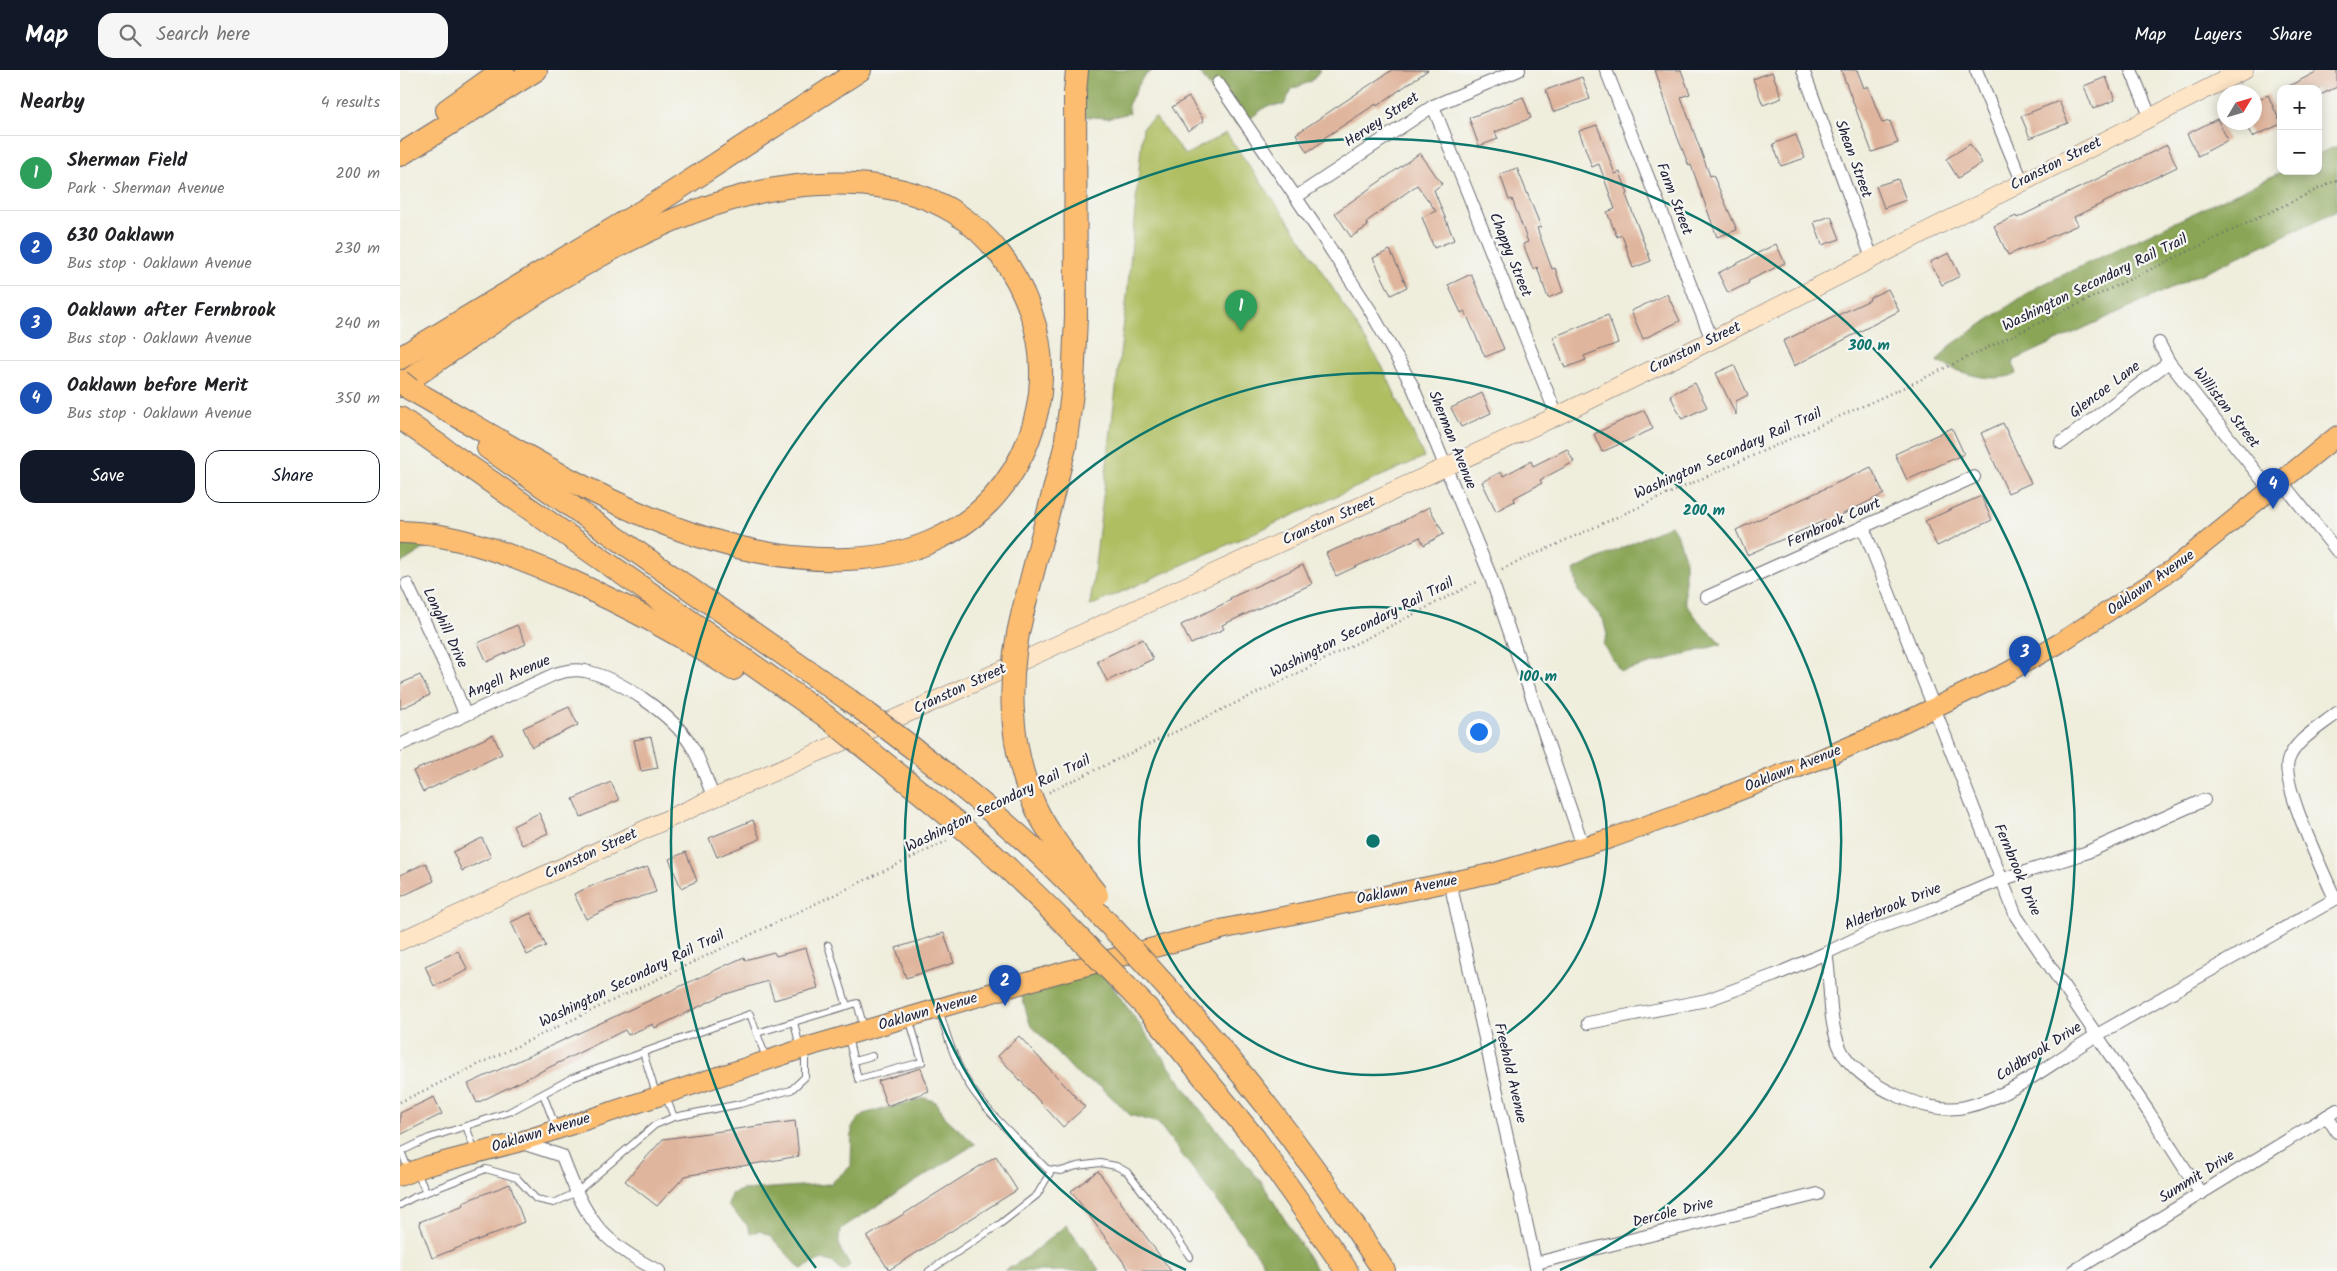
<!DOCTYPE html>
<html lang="en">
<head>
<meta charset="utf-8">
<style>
  :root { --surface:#fff; --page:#f6f6f6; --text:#202124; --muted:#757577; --line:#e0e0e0; --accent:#111827 }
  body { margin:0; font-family:Kalam,sans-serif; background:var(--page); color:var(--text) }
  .controls { position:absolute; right:15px; top:15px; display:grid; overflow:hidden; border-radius:10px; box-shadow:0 2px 12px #0003 }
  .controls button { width:45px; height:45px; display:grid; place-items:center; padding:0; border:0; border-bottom:1px solid var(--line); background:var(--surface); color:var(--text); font:25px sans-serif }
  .compass { position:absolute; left:1817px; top:15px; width:45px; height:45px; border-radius:50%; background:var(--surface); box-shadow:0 2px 12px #0003; rotate:52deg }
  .you { position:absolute; left:1078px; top:661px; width:18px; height:18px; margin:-12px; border:4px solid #fff; border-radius:50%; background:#1a73e8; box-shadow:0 0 0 8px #1a73e833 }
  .badge { display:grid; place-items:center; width:32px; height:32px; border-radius:50%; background:var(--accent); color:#fff; font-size:16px; font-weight:700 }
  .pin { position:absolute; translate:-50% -41px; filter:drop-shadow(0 1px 2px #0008) }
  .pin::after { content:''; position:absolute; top:26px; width:18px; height:15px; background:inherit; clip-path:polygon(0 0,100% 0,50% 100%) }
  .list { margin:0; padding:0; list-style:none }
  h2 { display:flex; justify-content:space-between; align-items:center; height:65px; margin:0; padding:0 20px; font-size:21px }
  h2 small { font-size:16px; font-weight:400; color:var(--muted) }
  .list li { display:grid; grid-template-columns:32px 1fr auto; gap:15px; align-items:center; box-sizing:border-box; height:75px; padding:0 20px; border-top:1px solid var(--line) }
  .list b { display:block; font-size:19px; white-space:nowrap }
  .list p { margin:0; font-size:16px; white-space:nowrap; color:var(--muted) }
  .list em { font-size:16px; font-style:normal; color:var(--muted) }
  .actions { display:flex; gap:10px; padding:15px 20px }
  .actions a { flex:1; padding:11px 0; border:1px solid var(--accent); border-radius:15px; text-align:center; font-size:18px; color:var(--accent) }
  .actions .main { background:var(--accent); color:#fff }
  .icon { flex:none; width:28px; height:28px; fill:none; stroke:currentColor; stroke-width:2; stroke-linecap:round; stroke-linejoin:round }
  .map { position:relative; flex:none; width:1937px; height:1201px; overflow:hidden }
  header { display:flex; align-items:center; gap:30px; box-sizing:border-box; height:70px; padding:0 25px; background:var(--accent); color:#fff }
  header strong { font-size:24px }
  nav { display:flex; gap:28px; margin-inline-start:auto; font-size:18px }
  .search { width:350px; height:45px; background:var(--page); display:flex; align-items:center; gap:12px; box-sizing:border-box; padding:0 18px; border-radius:15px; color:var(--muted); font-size:19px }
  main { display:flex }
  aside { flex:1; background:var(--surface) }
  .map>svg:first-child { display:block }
</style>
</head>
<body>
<header>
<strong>Map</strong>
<div class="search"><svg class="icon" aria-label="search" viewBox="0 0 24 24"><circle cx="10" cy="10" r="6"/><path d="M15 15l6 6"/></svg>Search here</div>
<nav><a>Map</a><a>Layers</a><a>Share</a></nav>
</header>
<main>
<aside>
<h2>Nearby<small>4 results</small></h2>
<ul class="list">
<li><span class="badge" style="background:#2e9e5b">1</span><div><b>Sherman Field</b><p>Park · Sherman Avenue</p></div><em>200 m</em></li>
<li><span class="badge" style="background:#1a4fb4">2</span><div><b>630 Oaklawn</b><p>Bus stop · Oaklawn Avenue</p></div><em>230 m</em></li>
<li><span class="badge" style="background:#1a4fb4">3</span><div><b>Oaklawn after Fernbrook</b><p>Bus stop · Oaklawn Avenue</p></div><em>240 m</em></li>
<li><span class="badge" style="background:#1a4fb4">4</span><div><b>Oaklawn before Merit</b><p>Bus stop · Oaklawn Avenue</p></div><em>350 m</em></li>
</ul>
<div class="actions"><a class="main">Save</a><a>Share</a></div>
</aside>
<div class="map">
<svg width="1937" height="1201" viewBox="0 0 1937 1201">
  <rect width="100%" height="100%" fill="#f6f6f2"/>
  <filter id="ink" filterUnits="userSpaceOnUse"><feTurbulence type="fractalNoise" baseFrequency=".02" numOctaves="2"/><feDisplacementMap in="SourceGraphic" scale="10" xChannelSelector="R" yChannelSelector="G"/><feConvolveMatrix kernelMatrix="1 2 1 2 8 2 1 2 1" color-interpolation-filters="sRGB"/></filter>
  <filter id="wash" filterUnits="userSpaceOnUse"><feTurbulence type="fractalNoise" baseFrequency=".0096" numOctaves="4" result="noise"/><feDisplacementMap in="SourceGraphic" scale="20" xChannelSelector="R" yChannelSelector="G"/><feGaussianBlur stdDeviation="1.12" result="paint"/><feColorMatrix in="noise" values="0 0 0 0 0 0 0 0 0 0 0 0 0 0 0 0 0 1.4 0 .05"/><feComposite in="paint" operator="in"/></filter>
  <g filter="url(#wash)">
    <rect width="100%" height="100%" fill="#efeddb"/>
    <polygon fill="#aebe61" stroke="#68704e" points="755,47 785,85 826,63 902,170 982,296 1024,387 690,536 727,226 743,57"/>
    <g fill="#8aa557" stroke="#566449">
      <polygon points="677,0 753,0 743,7 728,35 730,43 708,48 677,46"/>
      <polygon points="798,0 920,0 912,11 892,19 884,35 867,36 840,56 834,52"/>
      <path d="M1937,76V141L1613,291L1616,304C1590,314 1560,303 1537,291L1550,276L1635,218L1883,101H1918V84Z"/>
      <polygon points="1271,455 1278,466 1285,489 1285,532 1298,550 1322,574 1221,602 1203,575 1207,565 1203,549 1178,521 1174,500"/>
      <polygon points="0,466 33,473 0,494"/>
      <polygon points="688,896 707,909 799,1038 862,1113 917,1201 865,1201 861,1189 758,1053 730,1045 700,1016 680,1007 630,954 619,917"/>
      <path d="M525,1028L536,1032L546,1048L575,1074L442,1158C435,1173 441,1182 450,1195L444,1201H441L434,1193L422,1189L401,1199L370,1166L360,1161L350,1163L347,1155L328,1136L331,1124L342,1120L430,1114L451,1096L452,1057L463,1044Z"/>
      <polygon points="666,1155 700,1201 605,1201 628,1186"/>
    </g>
    <g id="blocks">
      <g fill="#e0b59d">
        <polygon points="992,0 1028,0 977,36 976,34 924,68 925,70 907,82 896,64"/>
        <polygon points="1255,0 1281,0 1290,24 1281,27 1310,106 1313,105 1337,160 1317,167 1291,95 1289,96 1277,66"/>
        <polygon points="1441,0 1457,0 1464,18 1468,16 1482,53 1490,51 1498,73 1472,82"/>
        <polygon points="1920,0 1937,0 1937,17 1918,26 1918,19 1883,19"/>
        <polygon points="1372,2 1382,28 1363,35 1353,9"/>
        <polygon points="1182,7 1190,29 1153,42 1146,20"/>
        <polygon points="1706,7 1715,30 1693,39 1684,16"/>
        <polygon points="1868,25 1881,54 1852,67 1845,52 1854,52 1854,31"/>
        <polygon points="789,27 804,51 788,61 772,37"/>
        <polygon points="1123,27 1131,48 1095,62 1098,69 1079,76 1069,48"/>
        <polygon points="1659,31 1668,53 1630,68 1621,46"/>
        <polygon points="1817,49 1828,70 1798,86 1787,64"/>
        <polygon points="1197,55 1215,104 1220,102 1228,124 1226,125 1251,191 1233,198 1222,165 1217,167 1207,142 1215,139 1199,94 1192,97 1179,61"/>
        <polygon points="1396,65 1405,88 1381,96 1373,74"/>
        <polygon points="1570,74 1582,93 1558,108 1546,89"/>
        <polygon points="1767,75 1777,97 1674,147 1678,155 1608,185 1594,156 1616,146 1617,148"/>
        <polygon points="1020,83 1042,114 1034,120 1054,170 1034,178 1022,147 1036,141 1017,115 966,152 968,156 951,167 935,143"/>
        <polygon points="1117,98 1141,157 1137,158 1152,199 1155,198 1163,222 1148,228 1137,197 1133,199 1123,174 1128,172 1112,129 1109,130 1100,104"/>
        <polygon points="1498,109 1506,130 1484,138 1476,116"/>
        <polygon points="1431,146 1440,169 1422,175 1414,152"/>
        <polygon points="1376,174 1385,193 1348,211 1349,213 1328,223 1318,203"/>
        <polygon points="990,180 1007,217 991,225 973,188"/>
        <polygon points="1549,183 1560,206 1542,215 1530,192"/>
        <polygon points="1071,204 1104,279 1085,287 1065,241 1061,243 1048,215"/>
        <polygon points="1488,219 1499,241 1394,296 1383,271 1470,230 1469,228"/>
        <polygon points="1267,224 1280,251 1243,269 1231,241"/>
        <polygon points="1208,245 1218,273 1184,286 1186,290 1165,298 1153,267"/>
        <polygon points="1334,295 1348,325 1336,331 1336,345 1316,303"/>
        <polygon points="1295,313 1307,337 1282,349 1270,325"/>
        <polygon points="1082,323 1091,343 1061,357 1051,338"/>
        <polygon points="1244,340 1253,359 1202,382 1194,364"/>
        <polygon points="1603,353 1631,413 1608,423 1581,363"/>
        <polygon points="1552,358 1564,384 1507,410 1495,384"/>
        <polygon points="1167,379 1174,392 1140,410 1142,413 1114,428 1115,431 1096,441 1082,412 1101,402 1103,406 1131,391 1133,396"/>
        <polygon points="1471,397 1484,424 1427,452 1426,450 1347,485 1336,460"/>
        <polygon points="1581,426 1592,450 1537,476 1525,451"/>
        <polygon points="1029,437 1044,464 1024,475 1020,467 936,506 926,483 1001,452"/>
        <polygon points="903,495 912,514 822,555 824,559 791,574 781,555 831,530 830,528"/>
        <polygon points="117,555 126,574 87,592 78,573"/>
        <polygon points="743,569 753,589 707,611 697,591"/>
        <polygon points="20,605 30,625 0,639 0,614"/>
        <polygon points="169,637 178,655 132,677 123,658"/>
        <polygon points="93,665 102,684 23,722 13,701"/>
        <polygon points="251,667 258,698 241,701 234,670"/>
        <polygon points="211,712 219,730 181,747 173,729"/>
        <polygon points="139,743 148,763 122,775 113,756"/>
        <polygon points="353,750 360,769 317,787 309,768"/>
        <polygon points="82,768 91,787 62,801 53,782"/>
        <polygon points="286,782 297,811 281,818 269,789"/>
        <polygon points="26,793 34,811 0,827 0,805"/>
        <polygon points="248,797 256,822 216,835 186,849 174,824 198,813"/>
        <polygon points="131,843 146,876 127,885 111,852"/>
        <polygon points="544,863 554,893 506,908 496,878"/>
        <polygon points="406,878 418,918 374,930 368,911 323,925 255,958 253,954 228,965 225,960 77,1033 68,1014 344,887 345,890 374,882 376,886"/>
        <polygon points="58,881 68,900 34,916 25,896"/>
        <polygon points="619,966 685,1037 663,1057 598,986"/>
        <polygon points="521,998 529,1021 487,1036 478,1011"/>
        <polygon points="34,1027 42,1044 0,1065 0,1043"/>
        <polygon points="395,1051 399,1086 285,1106 257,1136 225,1111 263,1069"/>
        <polygon points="596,1086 617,1120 489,1200 467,1167"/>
        <polygon points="698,1101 771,1201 730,1201 671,1121"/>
        <polygon points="110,1114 124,1152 32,1188 19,1152 64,1135 63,1132"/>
      </g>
    </g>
  </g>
  <g filter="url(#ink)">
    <use href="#blocks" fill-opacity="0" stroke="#6a6973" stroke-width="1"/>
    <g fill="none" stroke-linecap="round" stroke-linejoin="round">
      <g stroke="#6a6973" stroke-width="8">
        <g id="lane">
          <polyline points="428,875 447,936"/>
          <path d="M539,939C546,963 553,986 565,1008C582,1039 622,1073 647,1099L661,1101L677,1096L700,1093L716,1096L727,1102L767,1153L790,1187"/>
          <polyline points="394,952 400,978"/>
          <polyline points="357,963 457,933 464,958"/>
          <polyline points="448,967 458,1009 522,992 509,948"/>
          <polyline points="243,982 256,1024"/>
          <polyline points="454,991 472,986"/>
          <polyline points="143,1024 156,1058"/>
          <polyline points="265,1025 274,1047"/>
          <polyline points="66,1056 75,1081"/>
          <polyline points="1,1081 9,1101"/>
          <polyline points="0,1082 29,1068 109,1042 172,1008 350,944 366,988"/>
          <polyline points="17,1103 26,1122"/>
          <polyline points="0,1135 12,1128 86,1099 117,1108 136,1129 154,1133 177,1122 255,1055 274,1047 340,1034 391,1020 405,1007 405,980"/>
          <polyline points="529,1201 600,1154 637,1125 651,1101"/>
        </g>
      </g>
      <g stroke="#6a6973" stroke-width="14">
        <g id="street">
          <polyline points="1206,0 1312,270"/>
          <polyline points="1403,0 1472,188"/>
          <polyline points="1576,0 1622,111"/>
          <polyline points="1731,0 1750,46"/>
          <polyline points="818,13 918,160 970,240 1012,315 1090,505 1183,776"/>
          <polyline points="1033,36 1157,346"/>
          <polyline points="896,127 1033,36 1119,0"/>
          <polyline points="1759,273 1769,292 1871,421"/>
          <polyline points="1661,373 1769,292"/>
          <polyline points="1881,411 1937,481"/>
          <polyline points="1463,457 1616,846 1748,1041 1801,1124"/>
          <polyline points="7,514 49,604 65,644"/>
          <polyline points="1307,527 1574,407"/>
          <path d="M0,675L155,604C165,601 174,599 185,601C219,608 273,645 291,675C302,692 306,711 314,728"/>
          <polyline points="1050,812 1137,1201"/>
          <path d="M1935,829C1924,803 1881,715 1888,691C1894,671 1921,656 1937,643"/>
          <path d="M1426,883C1432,914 1427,951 1441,980C1459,1015 1528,1046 1565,1037C1614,1026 1655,990 1697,965C1777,919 1857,874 1937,828"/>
          <polyline points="1188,953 1307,930 1375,905 1426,883 1478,858 1530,840 1600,810 1685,783 1804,730"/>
          <polyline points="1927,1046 1937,1062"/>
          <path d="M119,1072L162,1086C185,1147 199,1172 259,1201"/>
          <polyline points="1136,1193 1418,1124"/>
          <polyline points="1674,1201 1937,1040"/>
        </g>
      </g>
      <g stroke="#6a6973" stroke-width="19">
        <polyline id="secondary" points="0,871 314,728 517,639 1157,346 1312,270 1844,0"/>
      </g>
      <g stroke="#6a6973" stroke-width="21">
        <polyline id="primary" points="0,1106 27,1096 119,1072 414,975 659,903 823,859 1093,803 1209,769 1300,736 1423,688 1492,658 1608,602 1658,574 1773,499 1937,366"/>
      </g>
      <g stroke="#6a6973" stroke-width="24">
        <g id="highway">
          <polyline points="47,40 103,0"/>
          <polyline points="0,85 136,0"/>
          <polyline points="0,288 261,130 460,0"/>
          <path d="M0,316C112,240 233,147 369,120C428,109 500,109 554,142C590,165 616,200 630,240C662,326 623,428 539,468C511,482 479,488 447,489C288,495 143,393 10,319"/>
          <polyline points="0,348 424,645"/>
          <polyline points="88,378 449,630"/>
          <path d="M0,462C58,463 114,486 167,509C225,535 280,564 333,599"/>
          <polyline points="623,541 665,377 673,315 676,246 675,23 677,0"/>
          <polyline points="747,938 855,1069 947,1201"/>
          <path d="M797,951C866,1030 927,1113 984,1201"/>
        </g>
      </g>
      <g stroke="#6a6973" stroke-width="2.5" stroke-dasharray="1 4" stroke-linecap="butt">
        <polyline points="1102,499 1518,311 1937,110"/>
        <polyline points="649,722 884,610 1077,512"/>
        <polyline points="0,1032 549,770"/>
      </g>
      <use href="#lane" stroke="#fff" stroke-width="6"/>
      <use href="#street" stroke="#fff" stroke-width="12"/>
      <use href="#secondary" stroke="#fee5c5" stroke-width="18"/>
      <use href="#primary" stroke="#fcbd6f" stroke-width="19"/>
      <use href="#highway" stroke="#fcbd6f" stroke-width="22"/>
      <g stroke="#6a6973" stroke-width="24" stroke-linecap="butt">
        <g id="highway-bridge">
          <polyline points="0,311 10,319"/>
          <path d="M623,541C607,603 608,674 634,734C649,767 675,797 697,825"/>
          <path d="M449,630C513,677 576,726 635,780C692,834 745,892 797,951"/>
          <path d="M424,645C479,689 535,732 588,780C643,830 695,884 747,938"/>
        </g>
      </g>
      <use href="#highway-bridge" stroke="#fcbd6f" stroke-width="22"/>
    </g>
  </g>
  <g fill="none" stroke="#0f766e" stroke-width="2.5">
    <circle cx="973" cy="771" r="234"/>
    <path d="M786 1200A468 468 0 1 1 1160 1200"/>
    <path d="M416 1198A702 702 0 1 1 1530 1198"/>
  </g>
  <g text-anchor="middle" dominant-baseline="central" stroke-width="4.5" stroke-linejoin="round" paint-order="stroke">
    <g font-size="15" fill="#22223b" stroke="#f6f6f2">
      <text transform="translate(982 50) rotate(-34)">Hervey Street</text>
      <text transform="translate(1453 89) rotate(70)">Shean Street</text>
      <text transform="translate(1656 94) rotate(-27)">Cranston Street</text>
      <text transform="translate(1274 129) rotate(69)">Farm Street</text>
      <text transform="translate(1110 185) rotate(68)">Chappy Street</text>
      <text transform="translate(1695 213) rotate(-26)">Washington Secondary Rail Trail</text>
      <text transform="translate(1295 278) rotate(-26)">Cranston Street</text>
      <text transform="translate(1705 320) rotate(-37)">Glencoe Lane</text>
      <text transform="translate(1826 338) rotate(52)">Williston Street</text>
      <text transform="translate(1052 370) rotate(68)">Sherman Avenue</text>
      <text transform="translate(1328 384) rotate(-24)">Washington Secondary Rail Trail</text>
      <text transform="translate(929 451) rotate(-24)">Cranston Street</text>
      <text transform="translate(1434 453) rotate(-24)">Fernbrook Court</text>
      <text transform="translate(1751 513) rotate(-35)">Oaklawn Avenue</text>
      <text transform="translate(45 558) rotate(65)">Longhill Drive</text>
      <text transform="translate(962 558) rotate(-27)">Washington Secondary Rail Trail</text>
      <text transform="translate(109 607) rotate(-23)">Angell Avenue</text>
      <text transform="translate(560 619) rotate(-25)">Cranston Street</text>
      <text transform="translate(1393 699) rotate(-22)">Oaklawn Avenue</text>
      <text transform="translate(598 734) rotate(-26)">Washington Secondary Rail Trail</text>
      <text transform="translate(191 784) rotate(-25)">Cranston Street</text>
      <text transform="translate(1617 800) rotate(67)">Fernbrook Drive</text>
      <text transform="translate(1007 820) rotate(-11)">Oaklawn Avenue</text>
      <text transform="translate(1493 837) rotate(-22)">Alderbrook Drive</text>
      <text transform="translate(232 909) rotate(-26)">Washington Secondary Rail Trail</text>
      <text transform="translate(528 942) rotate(-16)">Oaklawn Avenue</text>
      <text transform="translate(1639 982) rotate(-32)">Coldbrook Drive</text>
      <text transform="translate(1110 1003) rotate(77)">Freehold Avenue</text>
      <text transform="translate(141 1063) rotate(-17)">Oaklawn Avenue</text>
      <text transform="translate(1797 1107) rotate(-32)">Summit Drive</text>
      <text transform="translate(1273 1143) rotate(-14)">Dercole Drive</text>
    </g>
  </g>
  <circle cx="973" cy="771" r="8" fill="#0f766e" stroke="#f6f6f2" stroke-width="2.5"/>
  <g font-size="15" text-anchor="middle" font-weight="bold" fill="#0f766e" stroke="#f6f6f2" stroke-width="4.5" stroke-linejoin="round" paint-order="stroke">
    <text x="1469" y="280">300 m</text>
    <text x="1304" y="445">200 m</text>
    <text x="1138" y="611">100 m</text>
  </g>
</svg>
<div class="controls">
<button>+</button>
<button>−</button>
</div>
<svg class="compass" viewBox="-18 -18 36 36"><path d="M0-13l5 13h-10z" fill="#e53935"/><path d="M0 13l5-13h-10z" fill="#757577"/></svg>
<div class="you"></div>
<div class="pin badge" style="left:841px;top:261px;background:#2e9e5b">1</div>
<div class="pin badge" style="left:605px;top:936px;background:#1a4fb4">2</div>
<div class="pin badge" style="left:1625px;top:607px;background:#1a4fb4">3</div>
<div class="pin badge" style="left:1873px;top:439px;background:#1a4fb4">4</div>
</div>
</main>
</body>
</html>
